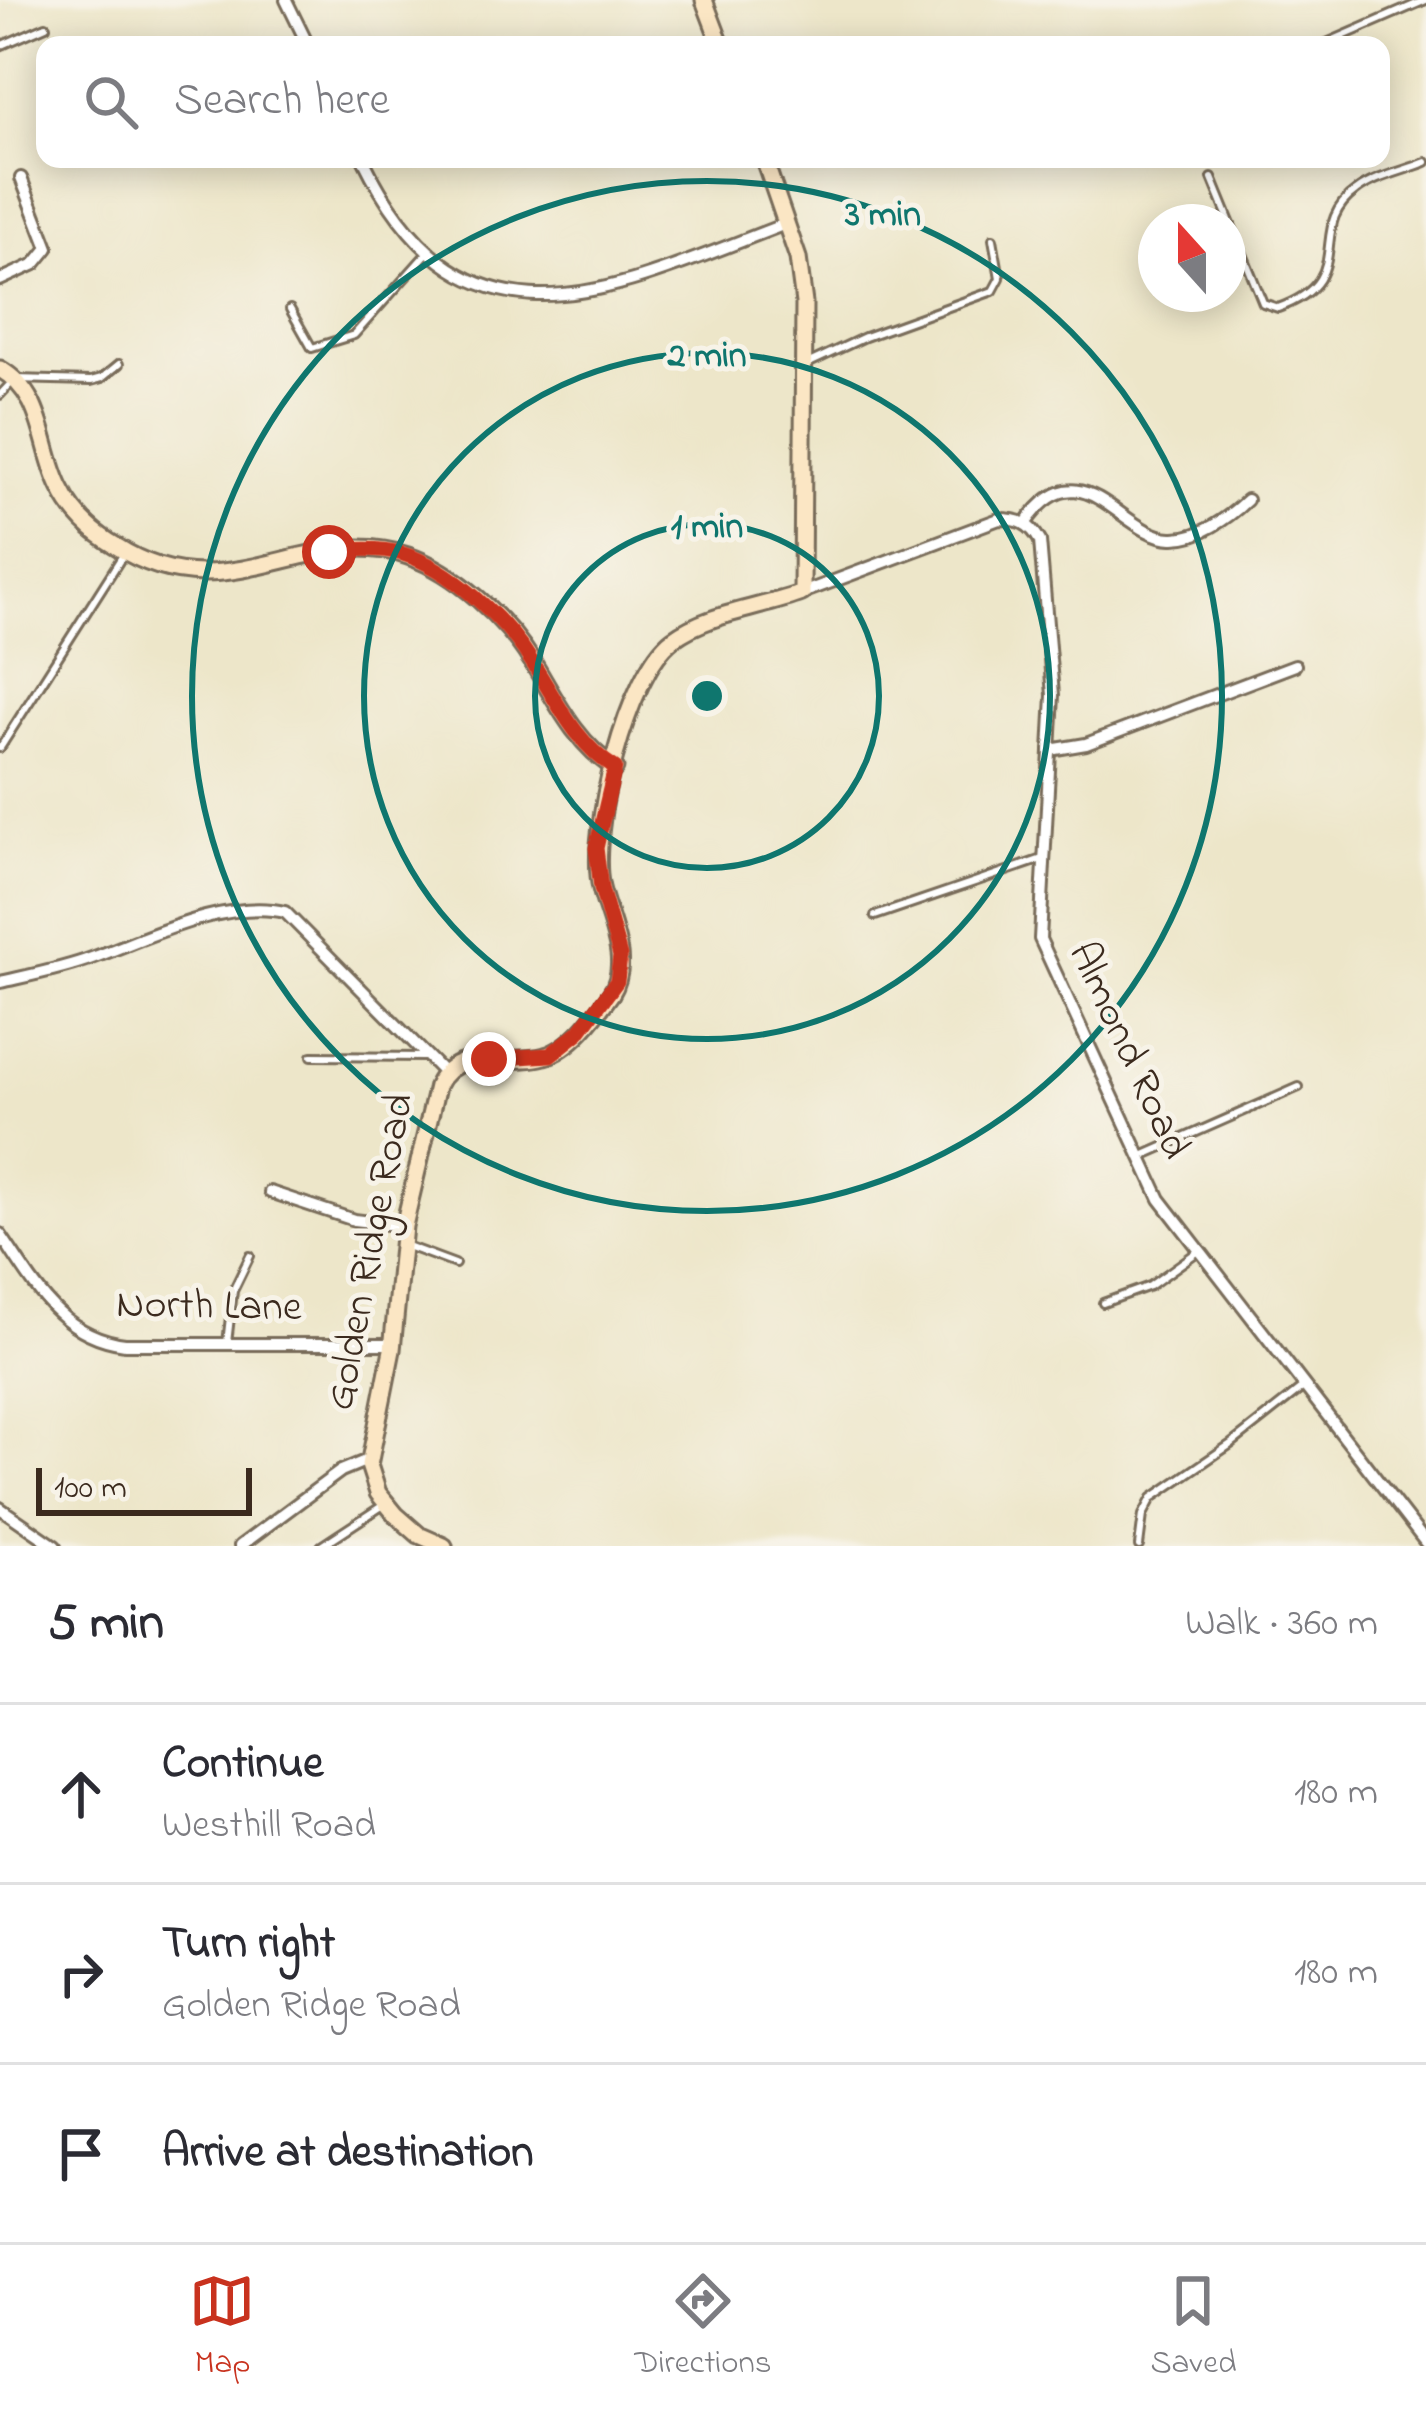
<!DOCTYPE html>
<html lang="en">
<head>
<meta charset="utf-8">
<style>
  :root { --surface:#fff; --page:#f2f2f3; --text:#2b2b33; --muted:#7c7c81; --line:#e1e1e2; --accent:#c8321e }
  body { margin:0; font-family:"Indie Flower",sans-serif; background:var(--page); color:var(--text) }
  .compass { position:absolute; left:1138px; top:204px; width:108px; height:108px; border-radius:50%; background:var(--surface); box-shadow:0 6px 30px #0003; rotate:339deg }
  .scale { position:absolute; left:36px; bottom:30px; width:216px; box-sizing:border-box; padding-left:12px; border:6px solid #3b2a1e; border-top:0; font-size:33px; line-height:42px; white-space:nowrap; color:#3b2a1e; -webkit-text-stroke:9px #f7f3e8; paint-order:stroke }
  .stop { position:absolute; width:36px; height:36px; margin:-27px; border:9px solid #c8321e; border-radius:50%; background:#fff }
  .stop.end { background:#c8321e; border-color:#fff; box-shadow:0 3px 12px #0008 }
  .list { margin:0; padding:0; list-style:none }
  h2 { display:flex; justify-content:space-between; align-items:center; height:156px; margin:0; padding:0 48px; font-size:51px }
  h2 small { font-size:39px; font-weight:400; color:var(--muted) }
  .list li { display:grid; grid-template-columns:78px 1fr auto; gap:36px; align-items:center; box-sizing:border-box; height:180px; padding:0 48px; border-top:3px solid var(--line) }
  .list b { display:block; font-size:45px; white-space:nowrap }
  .list p { margin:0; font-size:39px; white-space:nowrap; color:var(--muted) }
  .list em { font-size:39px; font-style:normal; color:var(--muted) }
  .icon { flex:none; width:66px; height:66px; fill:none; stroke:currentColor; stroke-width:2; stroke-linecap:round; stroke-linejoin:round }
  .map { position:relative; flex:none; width:1426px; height:1546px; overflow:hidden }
  .search { position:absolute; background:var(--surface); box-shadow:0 6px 30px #0003; left:36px; right:36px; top:36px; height:132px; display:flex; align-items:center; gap:30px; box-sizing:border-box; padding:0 42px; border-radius:24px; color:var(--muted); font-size:45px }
  .sheet { height:696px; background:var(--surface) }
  nav { display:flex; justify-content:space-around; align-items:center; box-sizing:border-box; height:168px; border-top:3px solid var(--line); background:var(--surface); font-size:33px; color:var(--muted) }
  nav a { display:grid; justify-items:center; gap:6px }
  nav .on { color:var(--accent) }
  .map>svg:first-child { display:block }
</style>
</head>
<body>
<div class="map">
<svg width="1426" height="1546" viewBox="0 0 1426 1546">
  <rect width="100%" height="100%" fill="#f7f3e8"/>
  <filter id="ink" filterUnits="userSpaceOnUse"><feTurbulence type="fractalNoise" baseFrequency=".00833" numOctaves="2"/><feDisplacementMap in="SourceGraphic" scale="24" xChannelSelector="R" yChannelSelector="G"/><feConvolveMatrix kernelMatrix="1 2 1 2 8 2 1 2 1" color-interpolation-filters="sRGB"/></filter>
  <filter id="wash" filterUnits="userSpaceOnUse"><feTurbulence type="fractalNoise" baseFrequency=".004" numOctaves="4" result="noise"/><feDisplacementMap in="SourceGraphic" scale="48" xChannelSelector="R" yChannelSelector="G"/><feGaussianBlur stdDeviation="2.7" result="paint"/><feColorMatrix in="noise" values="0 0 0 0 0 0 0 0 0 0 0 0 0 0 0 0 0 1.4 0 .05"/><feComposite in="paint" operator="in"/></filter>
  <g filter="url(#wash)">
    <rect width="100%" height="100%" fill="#ede6c9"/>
  </g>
  <g filter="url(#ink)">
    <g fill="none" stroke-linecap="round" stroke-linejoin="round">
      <g stroke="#796c5a" stroke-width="12">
        <g id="lane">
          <polyline points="1322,45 1426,0"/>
          <polyline points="0,46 46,26"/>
          <path d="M1212,178L1263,303L1278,308C1360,279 1304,227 1356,191C1374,177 1404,171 1426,162"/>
          <polyline points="290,309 312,348 354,335 428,252"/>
          <polyline points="807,364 865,337 993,291 1000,278 993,239"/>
          <polyline points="0,395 15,379 91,381 102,378 119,364"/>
          <polyline points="0,748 123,555"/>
          <polyline points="875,916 1045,858"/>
          <polyline points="312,1056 424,1057"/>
          <polyline points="1140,1157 1299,1087"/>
          <polyline points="404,1245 455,1264"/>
          <polyline points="1103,1303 1150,1286 1200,1250"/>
          <polyline points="227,1343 233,1291 250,1256"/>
          <polyline points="321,1546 382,1506"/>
          <polyline points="1139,1546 1143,1515 1152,1498 1231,1444 1306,1385"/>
        </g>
      </g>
      <g stroke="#796c5a" stroke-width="16">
        <g id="street">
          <polyline points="286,0 308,45"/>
          <path d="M363,159C467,372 618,287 788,223"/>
          <polyline points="0,280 35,264 48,248 21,178"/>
          <path d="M1025,524C1082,441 1120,537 1172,538C1199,539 1228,518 1247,500"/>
          <path d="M802,593L999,519C1019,519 1030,523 1040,541L1053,695L1040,939L1160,1199L1426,1543"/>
          <polyline points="1050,750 1086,744 1295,665"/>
          <path d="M0,982C31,975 63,969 92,958C147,938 227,898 285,912L444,1073"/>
          <polyline points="270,1192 354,1220 404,1226"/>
          <path d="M0,1234C34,1283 59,1336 125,1344H393"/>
          <polyline points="0,1508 55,1546"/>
          <polyline points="240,1546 341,1471 370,1459"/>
        </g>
      </g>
      <g stroke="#796c5a" stroke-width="21">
        <g id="secondary">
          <polyline points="704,0 721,45"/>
          <path d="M0,369C45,395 40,446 60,487C72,513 92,532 116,546C226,617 306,521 408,556C456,572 506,619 532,661C555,699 576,744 615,768"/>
          <path d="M444,1546L419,1535L396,1515L378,1493L369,1465L392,1350L404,1226L437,1086C457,1043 508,1067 545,1056C571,1049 596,1015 611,994C632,961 609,922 601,888C588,834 627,673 673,639C708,613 762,608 802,593L804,303L798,258L764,159"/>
        </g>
      </g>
      <use href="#lane" stroke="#fff" stroke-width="6"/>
      <use href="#street" stroke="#fff" stroke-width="10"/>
      <use href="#secondary" stroke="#fbe6c4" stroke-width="15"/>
    </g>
  </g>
  <g fill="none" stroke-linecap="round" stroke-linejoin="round" filter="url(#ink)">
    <path stroke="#c8321e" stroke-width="15" d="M329,552C353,549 379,547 403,554C448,567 506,620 530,659C555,697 575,744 615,768L596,848L601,888L620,956L617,981L579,1032L550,1055L489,1059"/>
  </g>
  <g fill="none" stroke="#0f766e" stroke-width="6">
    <circle cx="707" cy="696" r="172"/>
    <circle cx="707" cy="696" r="343"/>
    <circle cx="707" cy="696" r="515"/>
  </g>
  <g text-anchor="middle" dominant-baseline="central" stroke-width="10" stroke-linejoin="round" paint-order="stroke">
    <g font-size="42" fill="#3b2a1e" stroke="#f7f3e8">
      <text transform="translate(1128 1051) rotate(65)">Almond Road</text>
      <text transform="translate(371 1252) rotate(-79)">Golden Ridge Road</text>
      <text transform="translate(209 1307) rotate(1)">North Lane</text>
    </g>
  </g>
  <circle cx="707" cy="696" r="18" fill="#0f766e" stroke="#f7f3e8" stroke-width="6"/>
  <g font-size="36" text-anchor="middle" font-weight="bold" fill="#0f766e" stroke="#f7f3e8" stroke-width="10" stroke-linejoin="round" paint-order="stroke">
    <text x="883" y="225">3 min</text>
    <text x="707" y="366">2 min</text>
    <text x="707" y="537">1 min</text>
  </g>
</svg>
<svg class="compass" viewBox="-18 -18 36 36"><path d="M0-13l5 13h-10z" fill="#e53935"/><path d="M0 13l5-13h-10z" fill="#7c7c81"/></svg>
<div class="scale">100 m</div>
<div class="stop" style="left:329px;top:552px"></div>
<div class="stop end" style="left:489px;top:1059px"></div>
<div class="search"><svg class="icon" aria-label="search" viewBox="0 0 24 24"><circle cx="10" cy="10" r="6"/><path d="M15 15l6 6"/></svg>Search here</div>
</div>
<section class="sheet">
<h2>5 min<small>Walk · 360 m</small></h2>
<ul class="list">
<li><svg class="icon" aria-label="ahead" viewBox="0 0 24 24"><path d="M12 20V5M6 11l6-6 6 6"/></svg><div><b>Continue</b><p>Westhill Road</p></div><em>180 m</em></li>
<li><svg class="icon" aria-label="right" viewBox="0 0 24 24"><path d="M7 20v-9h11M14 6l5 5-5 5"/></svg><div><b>Turn right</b><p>Golden Ridge Road</p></div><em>180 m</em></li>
<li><svg class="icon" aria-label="arrive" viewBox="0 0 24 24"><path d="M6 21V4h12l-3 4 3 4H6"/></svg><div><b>Arrive at destination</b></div></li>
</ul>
</section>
<nav>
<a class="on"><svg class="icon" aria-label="map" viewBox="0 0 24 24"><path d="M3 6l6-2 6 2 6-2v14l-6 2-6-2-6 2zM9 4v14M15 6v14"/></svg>Map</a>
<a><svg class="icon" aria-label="directions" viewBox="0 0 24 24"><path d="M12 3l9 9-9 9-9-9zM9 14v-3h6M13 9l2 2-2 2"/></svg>Directions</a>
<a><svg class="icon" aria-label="saved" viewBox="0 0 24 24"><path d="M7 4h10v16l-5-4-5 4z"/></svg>Saved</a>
</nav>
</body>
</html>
